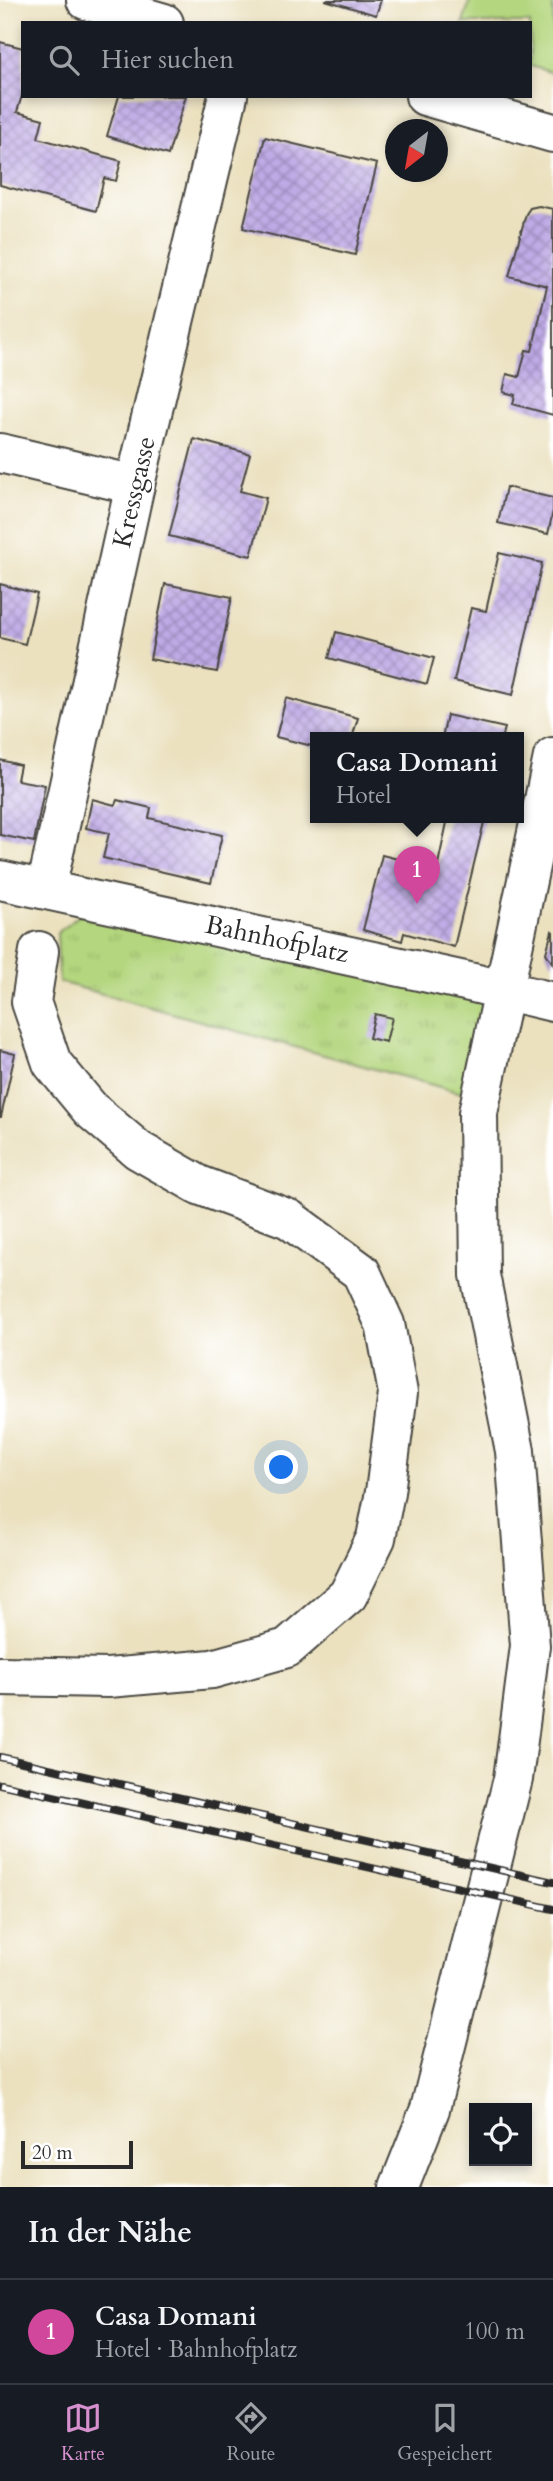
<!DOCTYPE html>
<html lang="de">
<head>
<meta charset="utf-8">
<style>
  :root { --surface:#171b24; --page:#20242c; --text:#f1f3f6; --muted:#9ea1a6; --line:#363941; --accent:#d690ce }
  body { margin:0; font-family:Cardo,serif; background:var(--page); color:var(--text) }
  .controls { position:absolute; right:21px; bottom:21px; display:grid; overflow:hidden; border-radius:0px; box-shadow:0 4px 10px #0003 }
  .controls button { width:63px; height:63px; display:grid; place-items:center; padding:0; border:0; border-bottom:2px solid var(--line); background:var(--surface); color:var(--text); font:35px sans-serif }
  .compass { position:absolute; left:385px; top:119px; width:63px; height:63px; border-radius:50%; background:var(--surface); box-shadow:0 4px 10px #0003; rotate:211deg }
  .scale { position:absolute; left:21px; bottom:18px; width:112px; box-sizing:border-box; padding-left:7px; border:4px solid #2b2b2b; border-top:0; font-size:19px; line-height:24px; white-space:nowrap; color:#2b2b2b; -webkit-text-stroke:5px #fff; paint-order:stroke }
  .you { position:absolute; left:282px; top:1468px; width:24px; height:24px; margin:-18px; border:5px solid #fff; border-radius:50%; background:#1a73e8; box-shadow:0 0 0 10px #1a73e833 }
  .badge { display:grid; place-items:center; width:46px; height:46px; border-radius:50%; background:var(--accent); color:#fff; font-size:23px; font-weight:700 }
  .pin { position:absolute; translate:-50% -58px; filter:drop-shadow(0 2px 4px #0008) }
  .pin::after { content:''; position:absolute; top:37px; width:24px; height:21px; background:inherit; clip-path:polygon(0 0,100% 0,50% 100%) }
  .popup { position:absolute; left:310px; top:732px; width:214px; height:91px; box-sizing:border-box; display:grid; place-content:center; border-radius:0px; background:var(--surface); filter:drop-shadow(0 2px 5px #0005); font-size:23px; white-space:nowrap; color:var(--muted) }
  .popup b { font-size:26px; color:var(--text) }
  .popup::after { content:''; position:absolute; left:50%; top:100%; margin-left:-14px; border:14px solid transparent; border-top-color:var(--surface) }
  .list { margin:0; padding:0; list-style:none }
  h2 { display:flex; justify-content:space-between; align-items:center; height:91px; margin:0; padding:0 28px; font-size:30px }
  h2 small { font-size:23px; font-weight:400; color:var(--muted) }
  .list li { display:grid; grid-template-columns:46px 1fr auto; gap:21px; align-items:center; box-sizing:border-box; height:105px; padding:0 28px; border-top:2px solid var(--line) }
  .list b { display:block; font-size:26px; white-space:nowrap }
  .list p { margin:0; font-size:23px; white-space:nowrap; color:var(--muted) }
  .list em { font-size:23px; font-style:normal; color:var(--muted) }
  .icon { flex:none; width:38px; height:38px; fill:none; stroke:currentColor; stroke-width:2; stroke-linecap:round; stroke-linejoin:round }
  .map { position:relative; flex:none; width:553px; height:2187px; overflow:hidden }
  .search { position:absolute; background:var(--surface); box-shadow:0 4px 10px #0003; left:21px; right:21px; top:21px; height:77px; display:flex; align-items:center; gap:18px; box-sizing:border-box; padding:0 24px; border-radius:0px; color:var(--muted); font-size:26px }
  .sheet { height:196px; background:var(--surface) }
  nav { display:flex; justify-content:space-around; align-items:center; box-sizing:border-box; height:98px; border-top:2px solid var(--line); background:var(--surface); font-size:19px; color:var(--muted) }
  nav a { display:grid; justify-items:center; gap:4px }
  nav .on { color:var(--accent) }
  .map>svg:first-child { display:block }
</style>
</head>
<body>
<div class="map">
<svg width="553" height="2187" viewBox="0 0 553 2187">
  <defs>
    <pattern id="park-tufts" width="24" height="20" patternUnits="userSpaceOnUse" patternTransform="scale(1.75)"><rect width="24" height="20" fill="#b4d67e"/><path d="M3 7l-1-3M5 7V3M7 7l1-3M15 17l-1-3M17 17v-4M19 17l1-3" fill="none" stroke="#9bb86d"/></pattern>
    <pattern id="building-cross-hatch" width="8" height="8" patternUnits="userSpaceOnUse" patternTransform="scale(1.75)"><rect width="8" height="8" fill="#bfaae6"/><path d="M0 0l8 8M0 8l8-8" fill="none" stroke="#9b8bbb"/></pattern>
  </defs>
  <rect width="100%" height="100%" fill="#fff"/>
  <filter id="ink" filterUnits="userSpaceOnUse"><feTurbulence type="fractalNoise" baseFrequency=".0143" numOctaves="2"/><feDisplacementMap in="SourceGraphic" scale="14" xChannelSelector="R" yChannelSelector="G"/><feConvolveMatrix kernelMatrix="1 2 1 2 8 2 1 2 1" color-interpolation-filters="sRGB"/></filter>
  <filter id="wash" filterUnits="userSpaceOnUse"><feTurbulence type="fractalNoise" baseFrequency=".00686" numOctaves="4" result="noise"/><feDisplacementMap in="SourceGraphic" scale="28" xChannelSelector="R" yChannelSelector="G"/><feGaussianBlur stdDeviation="1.57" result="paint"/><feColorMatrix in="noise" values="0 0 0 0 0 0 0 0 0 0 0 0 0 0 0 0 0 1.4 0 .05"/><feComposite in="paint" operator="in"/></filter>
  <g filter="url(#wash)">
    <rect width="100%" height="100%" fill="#ebe1bf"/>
    <polygon fill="#b4d67e" stroke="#708054" stroke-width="2" points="470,0 553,0 553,73 530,66 530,23 463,23"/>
    <polygon fill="url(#park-tufts)" stroke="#708054" stroke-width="2" points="88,908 487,1002 465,1094 59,982 57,933"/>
    <g id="blocks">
      <g fill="url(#building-cross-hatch)">
        <polygon points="325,0 381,0 376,15"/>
        <polygon points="0,42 23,48 23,92 17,112 43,119 38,138 121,161 116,181 104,178 96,211 0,185"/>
        <polygon points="119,96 186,96 168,155 107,136"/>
        <polygon points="265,137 377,164 355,255 243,228"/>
        <polygon points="539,206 553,209 553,415 513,404 515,395 503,392 507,374 519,377 526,350 532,351 547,286 509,276 526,214 530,208"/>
        <polygon points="194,439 250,454 240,491 266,498 251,556 169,536"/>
        <polygon points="506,487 553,498 553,511 548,534 498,523"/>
        <polygon points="499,553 542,563 513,695 454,681 471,608 486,611"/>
        <polygon points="0,584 37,594 25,644 0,638"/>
        <polygon points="165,584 232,597 217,672 150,659"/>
        <polygon points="336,632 434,658 427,684 329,658"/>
        <polygon points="286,698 358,718 352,738 316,738 316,747 276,737"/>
        <polygon points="447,715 505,728 502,738 442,738"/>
        <polygon points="0,760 20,765 17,780 45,785 34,842 0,835"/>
        <polygon points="92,799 115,805 117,800 151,808 149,818 222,835 211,883 103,858 109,833 86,828"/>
        <polygon points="448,818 485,818 454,947 404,933 402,941 363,930 382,855 437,869"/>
        <polygon points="552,931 553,932 553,964 546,953"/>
        <polygon points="375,1014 392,1018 386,1042 369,1038"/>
        <polygon points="0,1050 15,1054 1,1117 0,1117"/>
      </g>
    </g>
  </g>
  <g filter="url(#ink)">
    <use href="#blocks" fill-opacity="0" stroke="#484641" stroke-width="2"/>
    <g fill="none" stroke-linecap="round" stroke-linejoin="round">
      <g stroke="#484641" stroke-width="42">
        <g id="minor">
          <polyline points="0,453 135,485"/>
          <polyline points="0,880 465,981 553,1002"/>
          <polyline points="46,889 135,485 228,96"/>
          <polyline points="0,1676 108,1678 212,1669 287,1648 348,1595 376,1538 385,1492 398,1393 385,1324 361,1272 289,1219 199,1185 138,1150 91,1110 52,1063 31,1002 39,951"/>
          <polyline points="399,2187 430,2109 513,1779 530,1646 515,1451 480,1275 478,1113 553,757"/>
        </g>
      </g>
      <g stroke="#484641" stroke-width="42">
        <g id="major">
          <polyline points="86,0 164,23"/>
          <polyline points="425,96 553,133"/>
        </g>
      </g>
      <use href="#minor" stroke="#fff" stroke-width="38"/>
      <use href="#major" stroke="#fff" stroke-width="38"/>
      <g stroke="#2b2b2b" stroke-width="8">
        <g id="rail">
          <polyline points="0,1757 553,1882"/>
          <polyline points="0,1784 553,1909"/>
        </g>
      </g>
      <use href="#rail" stroke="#fff" stroke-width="5" stroke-dasharray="16" stroke-linecap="butt"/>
    </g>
  </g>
  <g text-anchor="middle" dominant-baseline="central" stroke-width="5" stroke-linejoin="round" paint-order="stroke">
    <g font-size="26" fill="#2b2b2b" stroke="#fff">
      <text transform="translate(134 492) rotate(-77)">Kressgasse</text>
      <text transform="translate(277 939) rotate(12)">Bahnhofplatz</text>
    </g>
  </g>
</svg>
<div class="controls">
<button><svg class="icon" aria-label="locate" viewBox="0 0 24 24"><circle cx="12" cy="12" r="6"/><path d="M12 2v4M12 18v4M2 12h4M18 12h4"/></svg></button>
</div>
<svg class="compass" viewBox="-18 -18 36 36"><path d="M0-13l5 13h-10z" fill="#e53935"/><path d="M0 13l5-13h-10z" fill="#9ea1a6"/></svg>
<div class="scale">20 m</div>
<div class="you"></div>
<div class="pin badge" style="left:417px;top:904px;background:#d1479c">1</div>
<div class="popup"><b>Casa Domani</b>Hotel</div>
<div class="search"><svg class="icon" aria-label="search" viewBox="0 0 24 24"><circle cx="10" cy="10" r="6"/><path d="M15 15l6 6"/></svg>Hier suchen</div>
</div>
<section class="sheet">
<h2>In der Nähe<small></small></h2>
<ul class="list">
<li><span class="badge" style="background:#d1479c">1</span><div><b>Casa Domani</b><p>Hotel · Bahnhofplatz</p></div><em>100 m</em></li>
</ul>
</section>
<nav>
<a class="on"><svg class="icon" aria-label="map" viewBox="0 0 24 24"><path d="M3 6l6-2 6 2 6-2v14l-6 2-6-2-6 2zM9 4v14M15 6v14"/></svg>Karte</a>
<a><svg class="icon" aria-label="directions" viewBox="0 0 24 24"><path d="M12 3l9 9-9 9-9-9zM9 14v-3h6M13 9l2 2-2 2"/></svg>Route</a>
<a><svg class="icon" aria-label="saved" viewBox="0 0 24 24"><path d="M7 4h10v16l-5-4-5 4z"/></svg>Gespeichert</a>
</nav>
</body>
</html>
